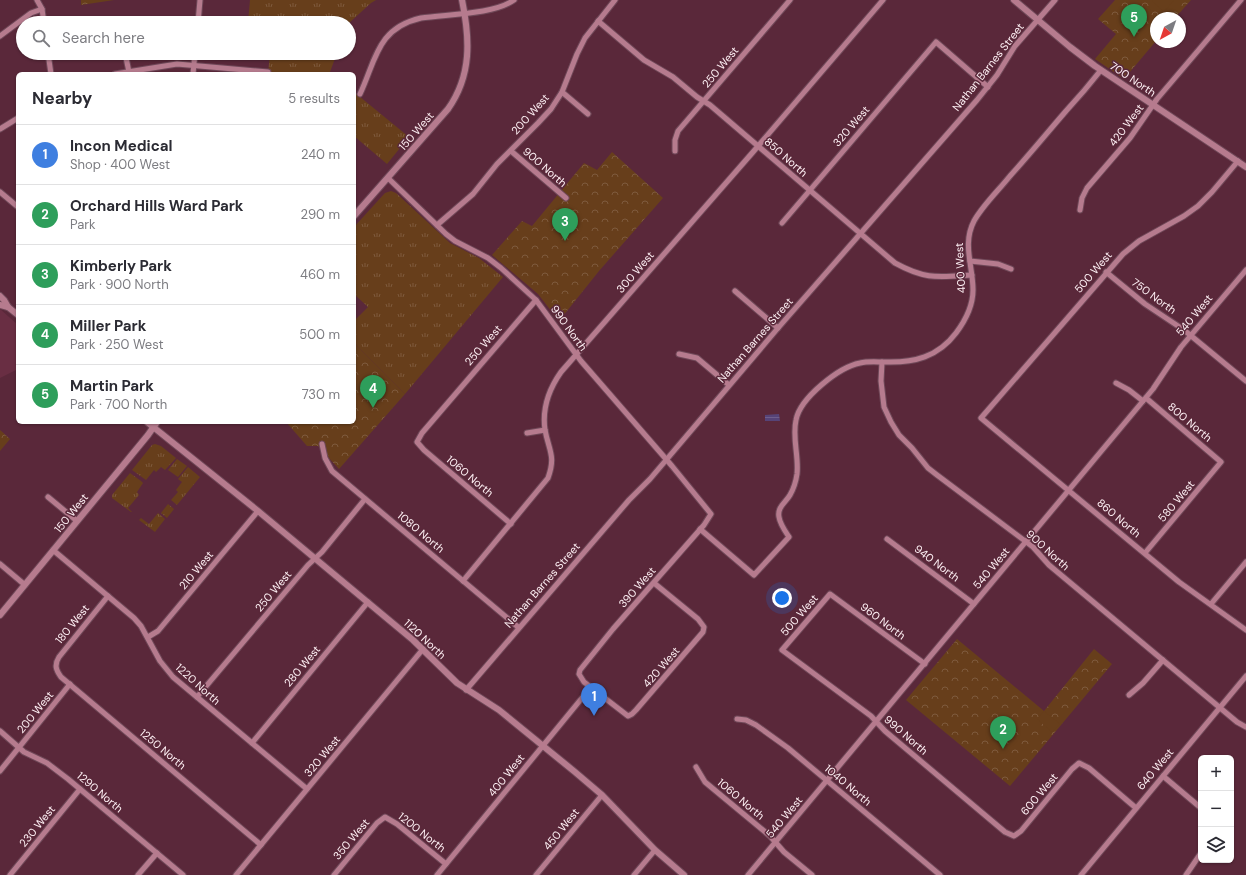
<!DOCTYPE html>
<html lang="en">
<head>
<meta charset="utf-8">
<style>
  :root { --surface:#fff; --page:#f7f7f7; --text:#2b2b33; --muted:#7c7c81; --line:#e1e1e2; --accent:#42746f }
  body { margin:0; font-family:"DM Sans",sans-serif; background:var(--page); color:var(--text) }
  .controls { position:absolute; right:12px; bottom:12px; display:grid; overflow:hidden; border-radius:6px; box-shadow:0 1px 3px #0004 }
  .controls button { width:36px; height:36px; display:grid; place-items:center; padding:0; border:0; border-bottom:1px solid var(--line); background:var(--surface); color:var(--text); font:20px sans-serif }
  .compass { position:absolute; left:1150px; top:12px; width:36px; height:36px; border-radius:50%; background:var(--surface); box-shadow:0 1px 3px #0004; rotate:220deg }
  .you { position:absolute; left:782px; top:598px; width:14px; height:14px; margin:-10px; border:3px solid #fff; border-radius:50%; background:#1a73e8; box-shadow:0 0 0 6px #1a73e833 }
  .badge { display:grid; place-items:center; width:26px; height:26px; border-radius:50%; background:var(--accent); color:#fff; font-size:13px; font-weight:700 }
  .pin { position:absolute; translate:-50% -33px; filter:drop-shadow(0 1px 2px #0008) }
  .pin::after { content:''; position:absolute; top:21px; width:14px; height:12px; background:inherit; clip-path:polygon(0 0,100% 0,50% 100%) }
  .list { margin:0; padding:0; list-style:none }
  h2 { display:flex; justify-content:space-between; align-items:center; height:52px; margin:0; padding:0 16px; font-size:17px }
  h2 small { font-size:13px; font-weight:400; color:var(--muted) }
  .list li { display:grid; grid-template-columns:26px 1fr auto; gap:12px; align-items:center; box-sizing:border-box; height:60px; padding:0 16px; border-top:1px solid var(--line) }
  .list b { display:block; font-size:15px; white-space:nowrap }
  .list p { margin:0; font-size:13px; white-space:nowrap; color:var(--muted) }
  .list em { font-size:13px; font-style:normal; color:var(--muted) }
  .icon { flex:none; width:22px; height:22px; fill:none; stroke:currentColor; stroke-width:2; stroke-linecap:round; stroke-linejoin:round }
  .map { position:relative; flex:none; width:1246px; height:875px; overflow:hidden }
  .search { position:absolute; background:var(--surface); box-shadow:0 1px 3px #0004; left:16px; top:16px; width:340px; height:44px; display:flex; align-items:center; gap:10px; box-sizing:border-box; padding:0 14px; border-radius:22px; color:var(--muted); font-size:15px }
  .panel { position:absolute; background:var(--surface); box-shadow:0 1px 3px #0004; left:16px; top:72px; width:340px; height:352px; border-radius:6px }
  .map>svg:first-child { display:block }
</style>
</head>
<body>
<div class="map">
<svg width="1246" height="875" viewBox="0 0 1246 875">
  <defs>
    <pattern id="grass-tufts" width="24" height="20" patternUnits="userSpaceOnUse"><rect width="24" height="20" fill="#673e1b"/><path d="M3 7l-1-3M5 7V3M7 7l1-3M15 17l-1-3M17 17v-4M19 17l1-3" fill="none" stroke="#7e5a3d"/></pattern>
    <pattern id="forest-crowns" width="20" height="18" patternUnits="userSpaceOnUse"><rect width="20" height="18" fill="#673e1b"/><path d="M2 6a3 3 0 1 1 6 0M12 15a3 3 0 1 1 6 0" fill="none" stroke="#7e5a3d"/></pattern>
    <pattern id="water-rules" width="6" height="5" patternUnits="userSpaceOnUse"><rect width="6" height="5" fill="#564377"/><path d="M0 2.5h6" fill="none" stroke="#6f5e8b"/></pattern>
  </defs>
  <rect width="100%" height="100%" fill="#5a283a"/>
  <polygon fill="#692e43" points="0,309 18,325 18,369 0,378"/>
  <g fill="url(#grass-tufts)">
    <polygon points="250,0 376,0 371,3 349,23 248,22"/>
    <polygon points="270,53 337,53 330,72 333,74 268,74"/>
    <polygon points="354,92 409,137 387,164 354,136"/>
    <polygon points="391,191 396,193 450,243 479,258 503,277 405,394 354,343 354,321 368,307 354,294 354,227 385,193"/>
    <polygon points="155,444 161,446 176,458 165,470 161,467 156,472 154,470 146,480 132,470 152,445"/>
    <polygon points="177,459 187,466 178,477 168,470"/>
    <polygon points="188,467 200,477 177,505 171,500 178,492 176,490 182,482 178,479"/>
    <polygon points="130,473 141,481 143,483 137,492 139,495 128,508 132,512 131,512 112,498 112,495"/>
    <polygon points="168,504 174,509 167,518 161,513"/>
    <polygon points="158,513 165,519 155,532 139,520 141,518 149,524"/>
  </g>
  <g fill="url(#forest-crowns)">
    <polygon points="81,0 114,0 81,5"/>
    <polygon points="1115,0 1191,0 1175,18 1156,18 1156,41 1124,79 1095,59 1116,34 1098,19"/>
    <polygon points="612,152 663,198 599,271 559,321 538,294 492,255 522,221 532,226 584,163 597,170"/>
    <polygon points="354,343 405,394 339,469 318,446 307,446 286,422 354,422"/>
    <polygon points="0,430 10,439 0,451"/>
    <polygon points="957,639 1044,711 1094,649 1112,664 1010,786 906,700"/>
  </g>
  <g fill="#673e1b">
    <polygon points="1153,0 1174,0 1164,12 1152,1"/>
    <polygon points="1044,711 1060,724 1052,732 1037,719"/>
  </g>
  <polygon fill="url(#water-rules)" points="779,414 780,421 765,421 765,415"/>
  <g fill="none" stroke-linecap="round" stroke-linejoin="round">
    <g stroke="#6f4858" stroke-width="7">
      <g id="minor">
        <polyline points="37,0 42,9 44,23"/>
        <path d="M598,21L644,60L673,77L697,97L710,105L895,263C926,280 938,277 972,275"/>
        <polyline points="198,23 200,0"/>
        <polyline points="0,36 31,13 42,9"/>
        <polyline points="48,53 51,74"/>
        <polyline points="125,53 129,72"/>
        <polyline points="115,74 177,64 268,72"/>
        <polyline points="193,74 195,53"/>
        <polyline points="562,92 588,114"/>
        <path d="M360,94C376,60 377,28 421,18C446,14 493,15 514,0"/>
        <polyline points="0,129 18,118"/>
        <polyline points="511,151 566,198"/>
        <polyline points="675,151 675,140 678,131 790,0"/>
        <polyline points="1238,161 1212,192 1198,206 1184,216 1139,241 1123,254 981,418 1179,582 1246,630"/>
        <polyline points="388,178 446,234 455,241 488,258 501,268 536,300 581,361 672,466 711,514 704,525 613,629 580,670 579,674 584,682 628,716 632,714 636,710 703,632 704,627 698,619 654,583"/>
        <polyline points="0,192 18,207"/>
        <polyline points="1080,210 1082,198 1087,188 1130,138 1157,99 1241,0"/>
        <polyline points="782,223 936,42 988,87"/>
        <polyline points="437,225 473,194 497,164 538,123 551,109 562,92 577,54 585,38 615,0"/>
        <polyline points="970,261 998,264 1011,269"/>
        <polyline points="1106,272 1145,304 1184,330 1246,381"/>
        <polyline points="735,291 778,328"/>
        <polyline points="679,354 697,358 729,385"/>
        <polyline points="882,362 881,381 884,407 891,422 899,435 912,448 928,468 937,475 1033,547 1049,565 1237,722 1246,727"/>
        <polyline points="1116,383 1129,390 1143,401"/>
        <polyline points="527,433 545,430"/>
        <polyline points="322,444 325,458 332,471 518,627"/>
        <polyline points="48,497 77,521"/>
        <polyline points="511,524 424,450 417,442 422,433 536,300"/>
        <path d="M700,529L754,575L789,537C785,531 780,524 779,517C777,507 786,502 790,495C794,488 796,481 797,474C799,456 792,438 796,420C800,398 839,367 860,363C868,361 877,362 885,362C914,363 938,357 956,333C965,321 973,305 973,290C973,266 962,244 974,221C983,205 998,191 1010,176C1029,155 1047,133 1066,111C1078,98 1090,84 1101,70"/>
        <polyline points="887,539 974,604"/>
        <polyline points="53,550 134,618 141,626 160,661 173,677 307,789"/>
        <polyline points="1145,553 1221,462 1146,398"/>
        <polyline points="0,564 25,585"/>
        <path d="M463,581L548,478C556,456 549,451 545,430C542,409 549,389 561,372L753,152L883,0"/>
        <path d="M108,596L59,657C54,665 56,670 61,677L261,845"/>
        <polyline points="1211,604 1246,562"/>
        <polyline points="148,637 158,631 258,511"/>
        <polyline points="925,664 830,594 782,650 871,716 885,731 1005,832 1014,836 1021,831 1072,769 1079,763 1089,768 1136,808"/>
        <polyline points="466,690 629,500 650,479 778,328 977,100 997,75 1015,46 1055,0"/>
        <polyline points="1129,695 1143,683 1163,660"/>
        <polyline points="197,697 308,565 322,552 365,499"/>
        <polyline points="737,719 746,720 756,725 788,748 940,875"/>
        <polyline points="0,731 24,752 47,763 68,779 183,875"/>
        <polyline points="252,743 368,602"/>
        <polyline points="696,767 705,782 770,836 784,852 812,875"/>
        <polyline points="0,771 70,684"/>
        <polyline points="1163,776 1201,808"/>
        <polyline points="10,875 80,789"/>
        <polyline points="138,875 157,853"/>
        <polyline points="236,875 423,649"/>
        <polyline points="334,875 377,823 385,817 397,824 446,864"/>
        <polyline points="437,875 591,687"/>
        <polyline points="536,875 602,795"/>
        <polyline points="634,875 655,850"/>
        <polyline points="748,875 1153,389 1181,347 1246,270"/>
        <polyline points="1081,875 1246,676"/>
        <polyline points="1186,875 1201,853"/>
      </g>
    </g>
    <g stroke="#6f4858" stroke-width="8">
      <g id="tertiary">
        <polyline points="1014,0 1070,47 1095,66 1246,167"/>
        <path d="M354,216L448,109C472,75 470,39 462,0"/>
        <polyline points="0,296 4,300 8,307 18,315"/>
        <polyline points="0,305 8,307"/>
        <polyline points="147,422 258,511 413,640 457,683 499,710 575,772 602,795 655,850 684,875"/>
        <polyline points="0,615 148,435 157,422"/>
      </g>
    </g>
    <use href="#minor" stroke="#b67b8e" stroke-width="5"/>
    <use href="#tertiary" stroke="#b67b8e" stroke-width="6"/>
  </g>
  <g text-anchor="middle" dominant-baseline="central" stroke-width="3" stroke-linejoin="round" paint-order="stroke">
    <g font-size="11" fill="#fef0f4" stroke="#5a283a">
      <text transform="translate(720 67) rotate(-50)">250 West</text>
      <text transform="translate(988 67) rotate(-52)">Nathan Barnes Street</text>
      <text transform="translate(1133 79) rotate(34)">700 North</text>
      <text transform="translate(530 114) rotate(-48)">200 West</text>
      <text transform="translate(1126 125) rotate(-53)">420 West</text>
      <text transform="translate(851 126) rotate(-49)">320 West</text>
      <text transform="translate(416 131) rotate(-49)">150 West</text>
      <text transform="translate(786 157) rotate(41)">850 North</text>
      <text transform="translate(545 167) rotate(41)">900 North</text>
      <text transform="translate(960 268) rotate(-93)">400 West</text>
      <text transform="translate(635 272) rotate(-49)">300 West</text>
      <text transform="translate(1093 272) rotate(-49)">500 West</text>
      <text transform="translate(1154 296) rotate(36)">750 North</text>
      <text transform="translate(1194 315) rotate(-50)">540 West</text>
      <text transform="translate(569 328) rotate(54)">990 North</text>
      <text transform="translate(755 340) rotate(-49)">Nathan Barnes Street</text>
      <text transform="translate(483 345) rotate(-49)">250 West</text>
      <text transform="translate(1190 422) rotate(40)">800 North</text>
      <text transform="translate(470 476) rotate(40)">1060 North</text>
      <text transform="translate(1176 501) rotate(-50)">580 West</text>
      <text transform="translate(71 513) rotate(-51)">150 West</text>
      <text transform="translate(1119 518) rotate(40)">860 North</text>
      <text transform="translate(421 532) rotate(40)">1080 North</text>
      <text transform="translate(1048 550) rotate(42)">900 North</text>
      <text transform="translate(937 563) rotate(37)">940 North</text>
      <text transform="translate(991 568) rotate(-50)">540 West</text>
      <text transform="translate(196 570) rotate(-50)">210 West</text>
      <text transform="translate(542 585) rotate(-49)">Nathan Barnes Street</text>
      <text transform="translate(637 587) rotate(-49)">390 West</text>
      <text transform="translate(273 591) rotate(-50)">250 West</text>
      <text transform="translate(799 615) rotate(-49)">500 West</text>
      <text transform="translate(883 621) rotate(37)">960 North</text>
      <text transform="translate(72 624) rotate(-51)">180 West</text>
      <text transform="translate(425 639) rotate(43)">1120 North</text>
      <text transform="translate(302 666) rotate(-50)">280 West</text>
      <text transform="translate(661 667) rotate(-49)">420 West</text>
      <text transform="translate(198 684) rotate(42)">1220 North</text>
      <text transform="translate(35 712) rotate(-51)">200 West</text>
      <text transform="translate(906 735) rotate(41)">990 North</text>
      <text transform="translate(163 749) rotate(40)">1250 North</text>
      <text transform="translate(322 756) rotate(-50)">320 West</text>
      <text transform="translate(1155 769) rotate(-50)">640 West</text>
      <text transform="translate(506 775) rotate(-51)">400 West</text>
      <text transform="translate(848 785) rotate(40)">1040 North</text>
      <text transform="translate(100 792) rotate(40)">1290 North</text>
      <text transform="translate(1039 794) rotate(-50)">600 West</text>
      <text transform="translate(741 799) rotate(40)">1060 North</text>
      <text transform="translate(784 817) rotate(-50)">540 West</text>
      <text transform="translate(37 826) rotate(-51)">230 West</text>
      <text transform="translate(561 829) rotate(-51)">450 West</text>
      <text transform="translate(422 832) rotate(38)">1200 North</text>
      <text transform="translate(351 839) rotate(-50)">350 West</text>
    </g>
  </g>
</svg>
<div class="controls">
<button>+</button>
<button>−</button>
<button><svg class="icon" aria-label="layers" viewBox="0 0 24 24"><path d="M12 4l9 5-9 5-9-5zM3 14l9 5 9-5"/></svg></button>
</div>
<svg class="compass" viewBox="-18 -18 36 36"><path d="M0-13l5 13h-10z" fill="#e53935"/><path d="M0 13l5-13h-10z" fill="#7c7c81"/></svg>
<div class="you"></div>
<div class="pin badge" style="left:594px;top:716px;background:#3f7fe0">1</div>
<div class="pin badge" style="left:1003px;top:749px;background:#2e9e5b">2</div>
<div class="pin badge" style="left:565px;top:241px;background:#2e9e5b">3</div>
<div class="pin badge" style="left:373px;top:408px;background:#2e9e5b">4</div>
<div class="pin badge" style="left:1134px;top:37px;background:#2e9e5b">5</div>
<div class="search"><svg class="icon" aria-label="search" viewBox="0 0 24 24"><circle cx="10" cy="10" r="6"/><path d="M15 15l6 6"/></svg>Search here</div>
<section class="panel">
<h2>Nearby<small>5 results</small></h2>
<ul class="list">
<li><span class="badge" style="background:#3f7fe0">1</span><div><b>Incon Medical</b><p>Shop · 400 West</p></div><em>240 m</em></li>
<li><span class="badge" style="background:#2e9e5b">2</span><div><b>Orchard Hills Ward Park</b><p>Park</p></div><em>290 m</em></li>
<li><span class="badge" style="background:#2e9e5b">3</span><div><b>Kimberly Park</b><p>Park · 900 North</p></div><em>460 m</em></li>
<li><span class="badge" style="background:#2e9e5b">4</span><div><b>Miller Park</b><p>Park · 250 West</p></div><em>500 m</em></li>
<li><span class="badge" style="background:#2e9e5b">5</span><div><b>Martin Park</b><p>Park · 700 North</p></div><em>730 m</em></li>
</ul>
</section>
</div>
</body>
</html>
